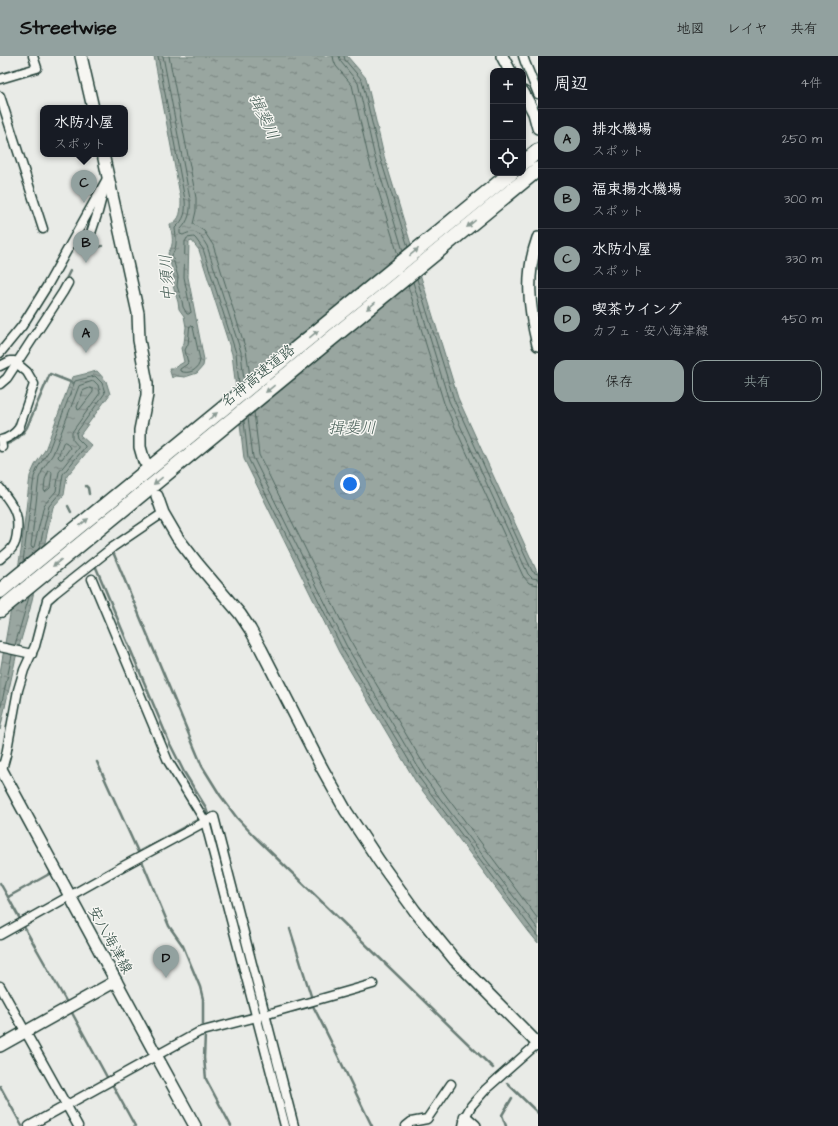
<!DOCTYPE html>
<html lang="ja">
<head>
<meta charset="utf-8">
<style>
  :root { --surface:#171b24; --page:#242831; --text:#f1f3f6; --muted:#9ea1a6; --line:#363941; --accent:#92a19f }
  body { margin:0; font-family:"Architects Daughter","Klee One",sans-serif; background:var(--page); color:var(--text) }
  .controls { position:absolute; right:12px; top:12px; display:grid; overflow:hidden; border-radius:8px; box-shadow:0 2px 6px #0003 }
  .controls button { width:36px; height:36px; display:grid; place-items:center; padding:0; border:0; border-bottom:1px solid var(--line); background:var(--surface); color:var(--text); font:20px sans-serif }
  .you { position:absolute; left:350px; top:428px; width:14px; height:14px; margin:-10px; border:3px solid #fff; border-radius:50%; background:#1a73e8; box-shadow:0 0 0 6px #1a73e833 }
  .badge { display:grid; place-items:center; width:26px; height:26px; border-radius:50%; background:var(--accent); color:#111; font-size:13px; font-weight:700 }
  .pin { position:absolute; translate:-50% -33px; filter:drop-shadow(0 1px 2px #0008) }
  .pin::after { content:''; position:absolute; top:21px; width:14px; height:12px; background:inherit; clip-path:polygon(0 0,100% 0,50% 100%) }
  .popup { position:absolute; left:40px; top:49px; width:88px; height:52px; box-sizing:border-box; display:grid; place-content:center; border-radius:8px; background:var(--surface); filter:drop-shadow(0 1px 3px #0005); font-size:13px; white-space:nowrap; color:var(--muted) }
  .popup b { font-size:15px; color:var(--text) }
  .popup::after { content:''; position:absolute; left:50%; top:100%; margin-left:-8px; border:8px solid transparent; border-top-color:var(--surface) }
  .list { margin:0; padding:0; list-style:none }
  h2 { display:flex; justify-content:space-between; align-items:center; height:52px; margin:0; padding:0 16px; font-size:17px }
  h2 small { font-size:13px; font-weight:400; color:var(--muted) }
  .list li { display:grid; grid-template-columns:26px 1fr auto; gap:12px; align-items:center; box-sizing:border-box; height:60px; padding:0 16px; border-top:1px solid var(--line) }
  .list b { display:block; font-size:15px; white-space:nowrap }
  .list p { margin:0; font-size:13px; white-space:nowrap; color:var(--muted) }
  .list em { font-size:13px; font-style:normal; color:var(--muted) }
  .actions { display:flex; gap:8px; padding:12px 16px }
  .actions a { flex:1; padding:9px 0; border:1px solid var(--accent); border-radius:12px; text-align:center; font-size:14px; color:var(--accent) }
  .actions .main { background:var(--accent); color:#111 }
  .icon { flex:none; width:22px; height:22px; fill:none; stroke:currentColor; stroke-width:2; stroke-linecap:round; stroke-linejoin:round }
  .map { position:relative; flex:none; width:538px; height:1070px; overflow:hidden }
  header { display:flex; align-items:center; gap:24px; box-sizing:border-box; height:56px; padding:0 20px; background:var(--accent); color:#111 }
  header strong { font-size:19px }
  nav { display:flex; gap:22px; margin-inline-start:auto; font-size:14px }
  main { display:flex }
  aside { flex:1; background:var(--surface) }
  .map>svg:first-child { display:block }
</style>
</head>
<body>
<header>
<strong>Streetwise</strong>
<nav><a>地図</a><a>レイヤ</a><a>共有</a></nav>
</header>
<main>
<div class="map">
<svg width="538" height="1070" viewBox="0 0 538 1070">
  <defs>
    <pattern id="water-ripples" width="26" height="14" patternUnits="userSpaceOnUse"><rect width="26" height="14" fill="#99a6a0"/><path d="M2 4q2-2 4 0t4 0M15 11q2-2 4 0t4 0" fill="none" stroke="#7c8883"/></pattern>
  </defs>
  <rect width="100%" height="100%" fill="#e9ebe7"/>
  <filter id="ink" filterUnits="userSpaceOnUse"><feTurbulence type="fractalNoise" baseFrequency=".025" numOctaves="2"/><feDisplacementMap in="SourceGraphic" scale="8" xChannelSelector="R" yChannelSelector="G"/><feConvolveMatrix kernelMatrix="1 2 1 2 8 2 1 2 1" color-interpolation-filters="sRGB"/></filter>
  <g filter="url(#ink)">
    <g fill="url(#water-ripples)" stroke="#687c75">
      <path d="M154,0H347L366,22L384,100L458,342L538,518V887L529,876L416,726L339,596L244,403L232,298L199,194L192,185L189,186L188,221L204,304L203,310L197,317L185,321L176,320L172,322L169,312H174L184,306L181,292L184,287L186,271L184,260L179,253L178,246L173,230L174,222L168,197C175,188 172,179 170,168C181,165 181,154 181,144Z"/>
      <polygon points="97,315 106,325 110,338 80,379 92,390 67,420 64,439 53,451 30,553 16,601 0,674 0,616 21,495 30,420 35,409 45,394 72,321"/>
    </g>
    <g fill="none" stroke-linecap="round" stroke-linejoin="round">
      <g stroke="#50675f" stroke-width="1">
        <path d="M158,0L185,144C186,156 185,163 175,172C176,182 178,190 172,199L178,221L177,230L182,245L183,251L187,258H189L191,256L184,221L185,186L187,182L194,181L196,183L203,193L236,297L239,329"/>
        <path d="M163,0L190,143C191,156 189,165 180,174V178L183,179C197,172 200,179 207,190L241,296L244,325"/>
        <polyline points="169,0 196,142 196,155 193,168 204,175 213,189 246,294 250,320"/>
        <polyline points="333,0 334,5 336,10 352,29 369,104 398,199"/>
        <polyline points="339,0 341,6 358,27 375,102 403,195"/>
        <polyline points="344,0 345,4 362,24 380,101 408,191"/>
        <polyline points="417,223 454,344 532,515 535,517 538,518"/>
        <polyline points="413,226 449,345 528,518 532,522 538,523"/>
        <polyline points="408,230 444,347 523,520 529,527 538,529"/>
        <path d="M190,270H192L193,271L200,304C199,314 189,319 180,315V313L186,309L188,307L185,294L188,288Z"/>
        <polygon points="94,325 98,329 100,337 72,376 72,383 78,390 78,392 59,416 56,435 44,449 34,491 32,492 31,490 39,422 43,413 53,398 79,330"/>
        <polygon points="90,332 93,333 93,336 80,353 78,354 77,351 83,335"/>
        <polyline points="254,356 259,399 353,589 429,717 538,863"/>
        <polyline points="248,361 253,401 347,591 424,721 538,873"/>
        <polyline points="244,365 248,402 343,594 420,723 538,881"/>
        <polygon points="65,386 67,387 70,392 62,403 60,403 58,401 63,387"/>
        <polygon points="49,415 51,415 52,417 50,432 45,436 44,434 45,424"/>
        <polyline points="23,506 34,421 38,411 48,396 75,325 95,320 102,327 105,337 76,377 77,382 85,390 85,391 63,418 60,437 49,450 39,493"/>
        <polyline points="15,589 29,541"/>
        <polyline points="0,655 12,599"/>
      </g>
      <g stroke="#687c75" stroke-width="2.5">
        <polyline points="98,191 102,190"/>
        <polyline points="64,227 70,215"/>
        <path d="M2,389C14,387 21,381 27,371L50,318L73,327"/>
        <polyline points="86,430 88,432 89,438"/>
        <polyline points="68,450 71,456"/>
        <polyline points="113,496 202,710 220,739 237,762 254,780 493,1012"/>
        <polyline points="95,509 170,688 184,716 205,750 209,761"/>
        <polyline points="97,706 138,796 199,763"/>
        <polyline points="210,766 260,957"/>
        <polyline points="145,803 142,805 169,870 183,890 200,931 203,943 203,968"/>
        <polyline points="0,827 8,841 51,817"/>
        <polyline points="8,841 21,865"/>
        <polyline points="23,869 66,945"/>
        <polyline points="290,873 312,943"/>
        <polyline points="71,955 108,1023"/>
        <path d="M293,955L313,950C334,990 352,1030 372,1070"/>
        <polyline points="262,964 283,1044"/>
        <polyline points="206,978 205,978 204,1002 206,1023 231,1070"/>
        <polyline points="507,1027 538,1057"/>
        <polyline points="112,1028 135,1070"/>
        <polyline points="0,1030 22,1070"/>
        <polyline points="506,1070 502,1059 512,1042"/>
      </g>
      <g stroke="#1f3d34" stroke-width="11">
        <g id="street">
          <polyline points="523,0 525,6 538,38"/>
          <polyline points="0,23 37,12 33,0"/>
          <polyline points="0,40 43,173"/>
          <polyline points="89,183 98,156 104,133"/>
          <polyline points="0,297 22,270 47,230 108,121"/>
          <path d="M0,310L10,305H14L27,316L34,328L19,372C14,379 9,382 1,384L2,391"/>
          <polyline points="0,328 7,322 63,236 68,227"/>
          <path d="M0,432C5,440 12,447 15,456C19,465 18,485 12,492C9,496 4,499 0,503"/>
          <polyline points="92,523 168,705 205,765 285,1070"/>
          <polyline points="0,591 32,598"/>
          <polyline points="1,717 6,699 18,634 24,614 35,590 47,544 55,537 113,491 163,457"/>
          <polyline points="0,879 116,814 214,761 294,1070"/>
          <polyline points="0,930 78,1070"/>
          <polyline points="29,1070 199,976 264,959 373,928"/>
          <polyline points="406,1070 411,1066 427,1063 451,1028"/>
          <polyline points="463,1070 465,1061 471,1050 486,1033 537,988 538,990"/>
        </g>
      </g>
      <g stroke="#1f3d34" stroke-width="14">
        <g id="secondary">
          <polyline points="81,0 93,52"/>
          <polyline points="502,0 510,15"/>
          <polyline points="523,36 534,57 538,72"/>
          <polyline points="103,98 138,257 139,284 147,327 147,339 140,374 140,391 144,405"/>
          <path d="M538,182C525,218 529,252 538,289"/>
          <polyline points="157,440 163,457 177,481 197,507 240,558 250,573 261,593 322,712 346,755 379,805 415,855 455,904 538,988"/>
          <polyline points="0,711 156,999 195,1070"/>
          <polyline points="0,990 116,925"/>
          <polyline points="465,1061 475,1070"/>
        </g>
      </g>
      <g stroke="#1f3d34" stroke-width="17">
        <g id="highway">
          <polyline points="523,107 538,95"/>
          <polyline points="0,535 511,117"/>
          <polyline points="0,554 538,113"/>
        </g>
      </g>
      <use href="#street" stroke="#f6f6f2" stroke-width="8"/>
      <use href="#secondary" stroke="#f6f6f2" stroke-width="11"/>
      <use href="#highway" stroke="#f6f6f2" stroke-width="14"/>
    </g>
    <defs><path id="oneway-solid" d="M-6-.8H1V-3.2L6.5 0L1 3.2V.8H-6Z"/></defs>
    <g fill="#8a9a93">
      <use href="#oneway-solid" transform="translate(471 168) rotate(141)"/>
      <use href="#oneway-solid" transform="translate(414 196) rotate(-39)"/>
      <use href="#oneway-solid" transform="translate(371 250) rotate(141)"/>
      <use href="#oneway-solid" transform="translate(314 278) rotate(-39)"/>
      <use href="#oneway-solid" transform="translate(270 333) rotate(141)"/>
      <use href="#oneway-solid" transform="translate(213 360) rotate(-39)"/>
      <use href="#oneway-solid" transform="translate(158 425) rotate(141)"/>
      <use href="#oneway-solid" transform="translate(84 466) rotate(-39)"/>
      <use href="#oneway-solid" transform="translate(57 507) rotate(141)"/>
    </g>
  </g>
  <g text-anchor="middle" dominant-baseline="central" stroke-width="3" stroke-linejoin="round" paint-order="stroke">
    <g font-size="15" fill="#1f3d34" stroke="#f6f6f2">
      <text transform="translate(258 320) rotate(-39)">名神高速道路</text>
      <text transform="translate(110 884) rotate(61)">安八海津線</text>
    </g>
    <g font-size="16" font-style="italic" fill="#445c54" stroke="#f6f6f2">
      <text transform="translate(264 61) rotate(65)">揖斐川</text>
      <text transform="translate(167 222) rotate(-94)">中須川</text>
      <text x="352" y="372">揖斐川</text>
    </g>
  </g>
</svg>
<div class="controls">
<button>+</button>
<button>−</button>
<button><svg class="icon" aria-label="locate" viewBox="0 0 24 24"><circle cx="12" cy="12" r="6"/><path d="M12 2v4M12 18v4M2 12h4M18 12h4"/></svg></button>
</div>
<div class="you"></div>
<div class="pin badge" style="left:86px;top:297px">A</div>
<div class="pin badge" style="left:86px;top:207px">B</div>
<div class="pin badge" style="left:84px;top:147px">C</div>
<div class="popup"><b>水防小屋</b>スポット</div>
<div class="pin badge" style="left:166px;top:922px">D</div>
</div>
<aside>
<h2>周辺<small>4件</small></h2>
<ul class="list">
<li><span class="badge">A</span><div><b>排水機場</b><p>スポット</p></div><em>250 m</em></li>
<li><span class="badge">B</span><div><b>福束揚水機場</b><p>スポット</p></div><em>300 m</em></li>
<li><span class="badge">C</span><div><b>水防小屋</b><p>スポット</p></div><em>330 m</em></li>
<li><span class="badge">D</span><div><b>喫茶ウイング</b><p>カフェ · 安八海津線</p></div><em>450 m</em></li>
</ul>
<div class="actions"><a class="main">保存</a><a>共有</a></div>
</aside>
</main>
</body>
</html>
